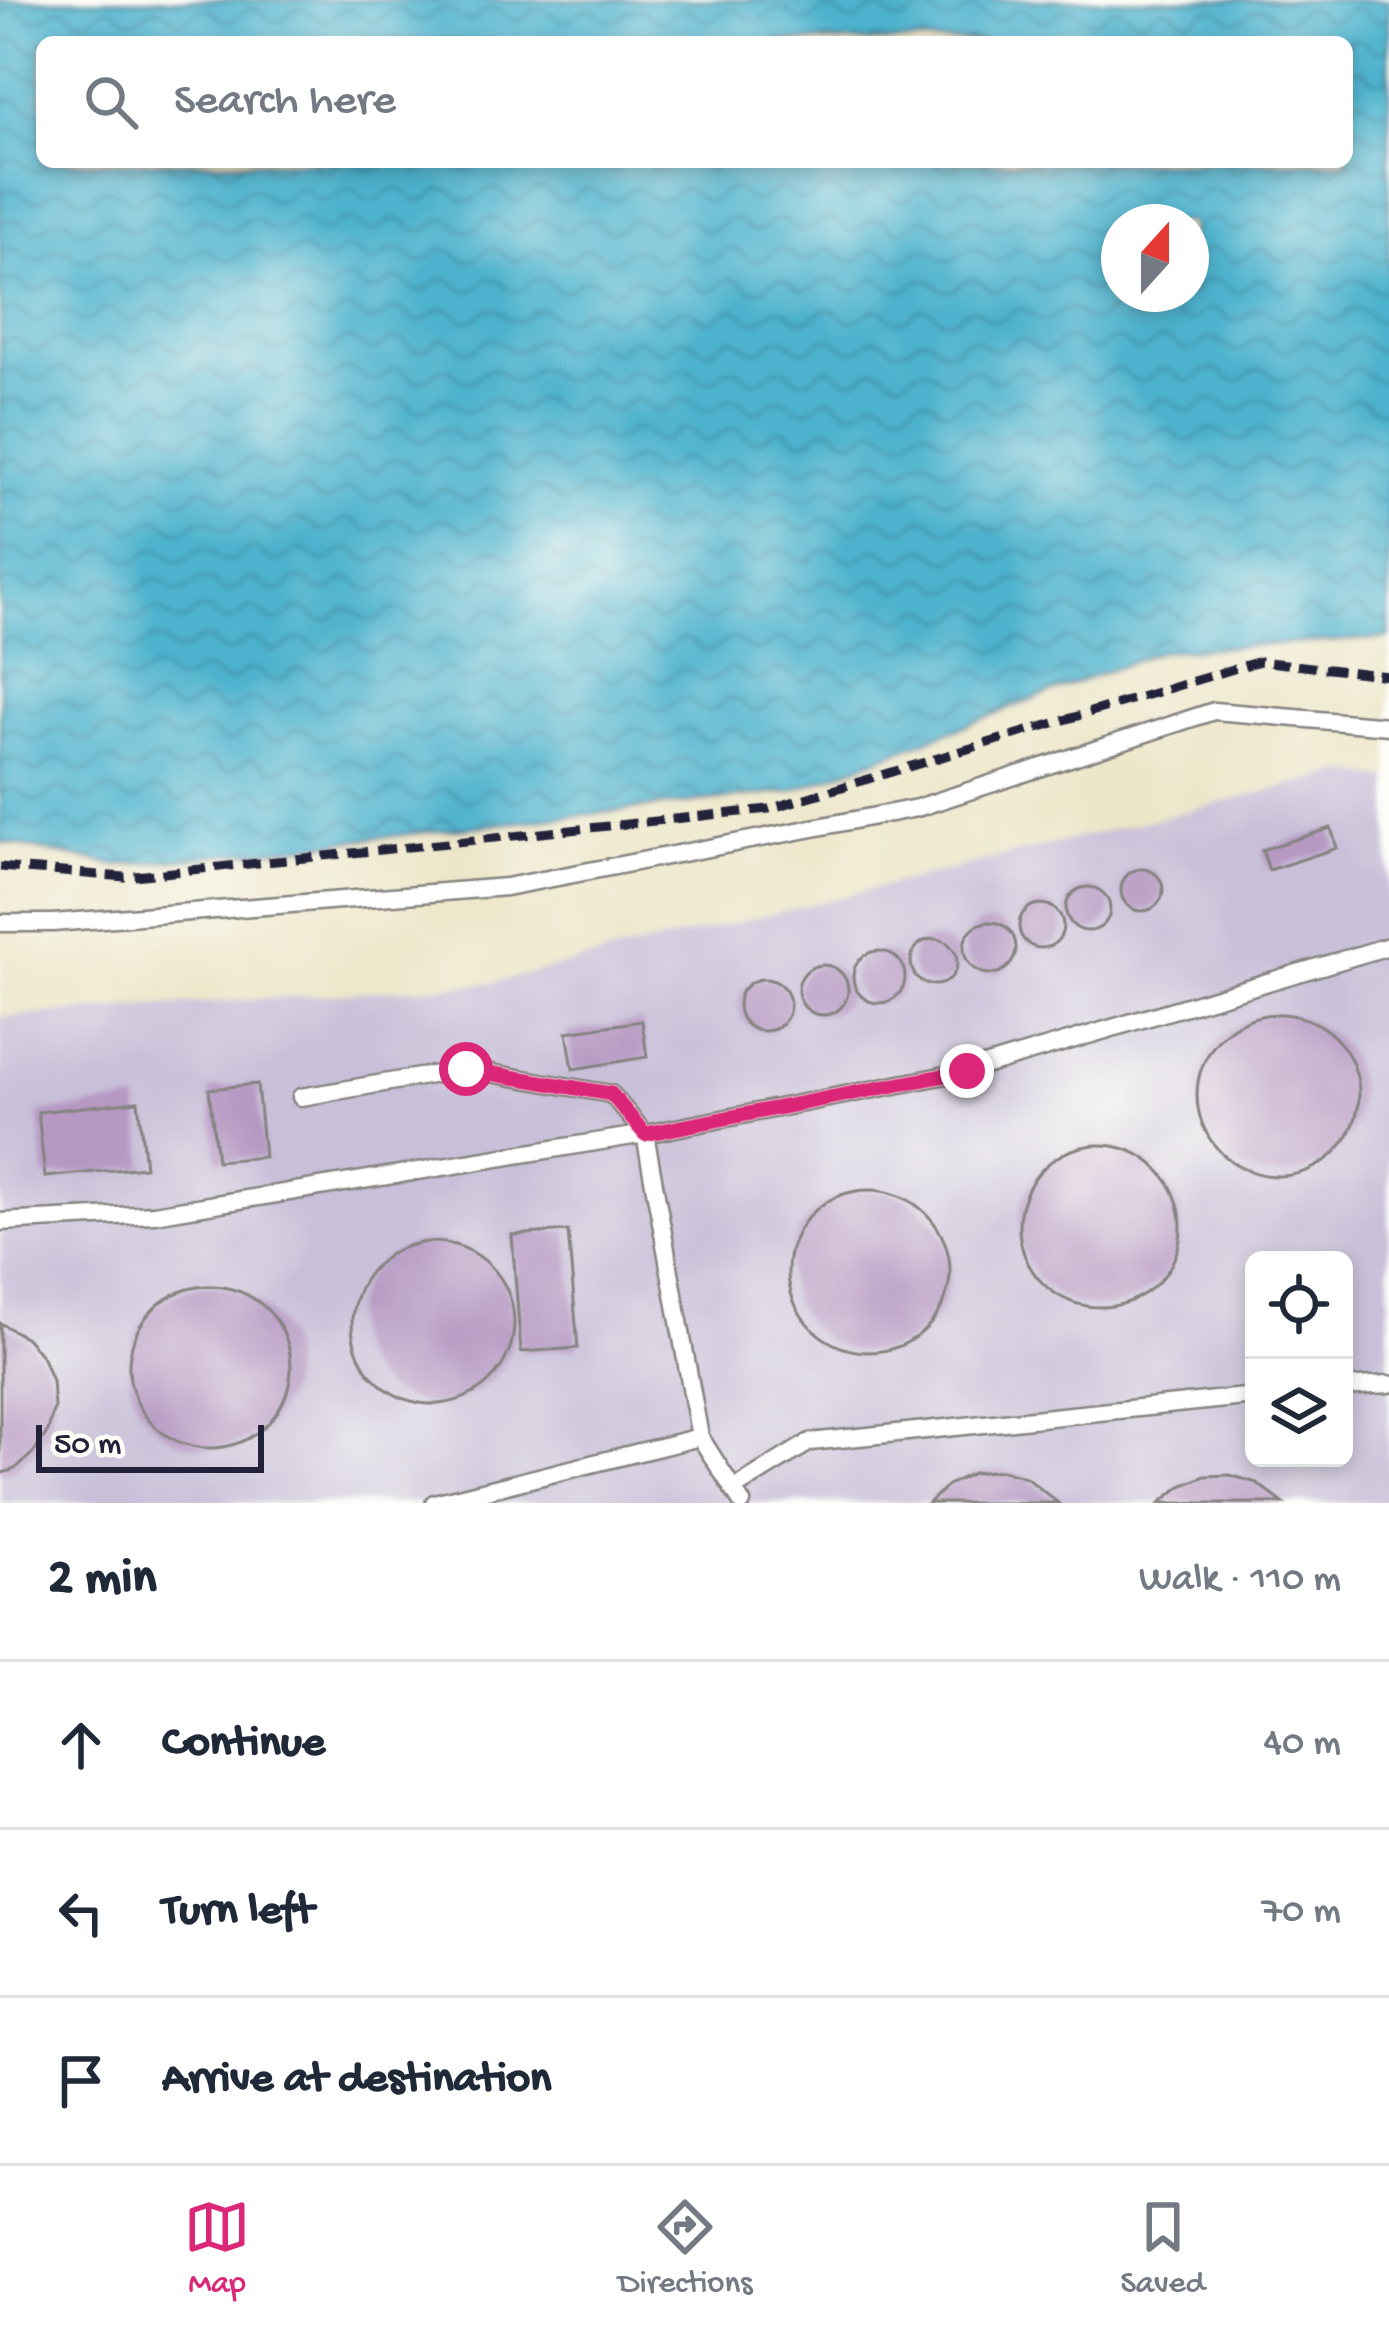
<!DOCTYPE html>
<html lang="en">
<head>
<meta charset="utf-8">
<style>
  :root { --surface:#fff; --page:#f6f6f7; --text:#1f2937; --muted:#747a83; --line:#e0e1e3; --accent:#db2777 }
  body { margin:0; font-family:"Gochi Hand",sans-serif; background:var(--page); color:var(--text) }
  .controls { position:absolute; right:36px; bottom:36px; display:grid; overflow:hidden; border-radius:18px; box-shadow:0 6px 18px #0003 }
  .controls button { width:108px; height:108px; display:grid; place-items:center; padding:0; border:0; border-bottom:3px solid var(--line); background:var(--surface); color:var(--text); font:60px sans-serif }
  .compass { position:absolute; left:1101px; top:204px; width:108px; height:108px; border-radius:50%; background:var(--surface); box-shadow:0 6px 18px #0003; rotate:21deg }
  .scale { position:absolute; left:36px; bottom:30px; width:228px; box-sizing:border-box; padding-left:12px; border:6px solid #22223b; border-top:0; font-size:33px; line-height:42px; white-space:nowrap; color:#22223b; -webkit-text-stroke:9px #fdfcf7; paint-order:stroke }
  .stop { position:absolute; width:36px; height:36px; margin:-27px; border:9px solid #db2777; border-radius:50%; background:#fff }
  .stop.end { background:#db2777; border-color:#fff; box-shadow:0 3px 12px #0008 }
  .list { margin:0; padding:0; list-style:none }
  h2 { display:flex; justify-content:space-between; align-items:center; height:156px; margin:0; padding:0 48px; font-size:51px }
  h2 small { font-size:39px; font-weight:400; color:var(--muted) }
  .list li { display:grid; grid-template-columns:78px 1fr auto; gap:36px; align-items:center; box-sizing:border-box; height:168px; padding:0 48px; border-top:3px solid var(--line) }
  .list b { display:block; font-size:45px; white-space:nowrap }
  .list em { font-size:39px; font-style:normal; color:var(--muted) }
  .icon { flex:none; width:66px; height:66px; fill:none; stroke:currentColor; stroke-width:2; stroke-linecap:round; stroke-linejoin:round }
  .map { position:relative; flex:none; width:1389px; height:1503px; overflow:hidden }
  .search { position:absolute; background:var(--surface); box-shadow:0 6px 18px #0003; left:36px; right:36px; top:36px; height:132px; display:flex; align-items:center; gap:30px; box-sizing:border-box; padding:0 42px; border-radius:18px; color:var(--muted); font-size:45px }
  .sheet { height:660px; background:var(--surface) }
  nav { display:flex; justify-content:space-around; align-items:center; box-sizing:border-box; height:168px; border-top:3px solid var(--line); background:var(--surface); font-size:33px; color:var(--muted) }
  nav a { display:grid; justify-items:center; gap:6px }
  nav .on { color:var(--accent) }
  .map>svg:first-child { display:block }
</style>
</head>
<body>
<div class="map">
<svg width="1389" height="1503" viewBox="0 0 1389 1503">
  <defs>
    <pattern id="water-waves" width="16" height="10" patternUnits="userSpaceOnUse" patternTransform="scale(3)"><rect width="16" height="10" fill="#4eb2cd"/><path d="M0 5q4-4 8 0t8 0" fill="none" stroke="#4090a8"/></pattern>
  </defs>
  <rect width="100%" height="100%" fill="#fdfcf7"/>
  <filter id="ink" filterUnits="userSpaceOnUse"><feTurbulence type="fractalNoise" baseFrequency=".00833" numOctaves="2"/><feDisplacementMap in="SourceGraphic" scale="24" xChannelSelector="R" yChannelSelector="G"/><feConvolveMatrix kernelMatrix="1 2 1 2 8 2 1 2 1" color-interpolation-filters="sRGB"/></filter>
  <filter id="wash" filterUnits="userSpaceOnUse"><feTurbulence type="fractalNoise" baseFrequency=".004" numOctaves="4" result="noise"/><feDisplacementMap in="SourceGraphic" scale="48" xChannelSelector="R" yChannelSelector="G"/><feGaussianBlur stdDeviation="2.7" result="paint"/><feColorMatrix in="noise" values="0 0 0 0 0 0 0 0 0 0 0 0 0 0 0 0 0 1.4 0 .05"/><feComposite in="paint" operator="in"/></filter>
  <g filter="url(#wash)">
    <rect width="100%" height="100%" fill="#ebe4c5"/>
    <path fill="#c8bfd8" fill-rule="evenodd" d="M1345,772L1389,779V1503H0V1017L492,983ZM1254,1260H1344V1458H1254Z"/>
    <path fill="url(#water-waves)" stroke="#386a84" stroke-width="3" fill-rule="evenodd" d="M0,0H1389V638L1160,651L790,792L120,866L0,842ZM42,42H1347V162H42ZM1119,222H1191V294H1119Z"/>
    <g id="blocks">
      <g fill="#b699c3">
        <polygon points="1331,828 1337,848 1269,870 1262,850"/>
        <circle cx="1142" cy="890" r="21"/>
        <circle cx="1088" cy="909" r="22"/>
        <circle cx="1041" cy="926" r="22"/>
        <circle cx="990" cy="948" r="26"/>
        <circle cx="934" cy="962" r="23"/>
        <circle cx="879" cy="977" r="26"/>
        <circle cx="823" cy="990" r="25"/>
        <circle cx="764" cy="1005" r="26"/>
        <circle cx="1278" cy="1095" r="81"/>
        <polygon points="642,1021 647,1057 573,1069 567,1032"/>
        <polygon points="257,1084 264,1157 217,1161 209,1089"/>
        <polygon points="138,1101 145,1167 45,1177 38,1112"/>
        <circle cx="1100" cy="1226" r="81"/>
        <circle cx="869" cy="1271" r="81"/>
        <polygon points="568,1231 578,1348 521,1352 512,1235"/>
        <circle cx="433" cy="1323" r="81"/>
        <circle cx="210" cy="1367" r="81"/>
        <polygon points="0,1323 26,1338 43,1358 52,1381 54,1407 48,1431 34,1452 15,1469 0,1474"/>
        <polygon points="1002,1470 1026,1477 1058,1503 929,1503 948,1485 973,1473"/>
        <polygon points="1230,1475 1257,1483 1283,1503 1160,1503 1181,1486 1205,1476"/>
      </g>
    </g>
  </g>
  <g filter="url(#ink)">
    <use href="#blocks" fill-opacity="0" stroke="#868380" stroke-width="3"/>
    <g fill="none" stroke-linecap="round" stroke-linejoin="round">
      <g stroke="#868380" stroke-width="21">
        <g id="service">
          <polyline points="0,923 53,923 506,887 917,808 1214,711 1389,726"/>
          <polyline points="301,1097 467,1069 611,1094 645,1134 700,1437 742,1503"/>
          <polyline points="0,1222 154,1214 645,1134 967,1071 1389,946"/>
          <polyline points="1344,1387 1389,1384"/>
          <polyline points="733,1489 810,1442 1254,1396"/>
          <polyline points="434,1503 700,1437"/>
        </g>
      </g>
      <use href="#service" stroke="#fff" stroke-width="16"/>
      <polyline stroke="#22223b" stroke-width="9" stroke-dasharray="18 9" stroke-linecap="butt" points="0,867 125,877 769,809 1260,661 1389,676"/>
    </g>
  </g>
  <g fill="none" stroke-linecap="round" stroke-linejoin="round" filter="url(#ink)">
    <polyline stroke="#db2777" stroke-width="15" points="466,1069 611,1094 645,1134 967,1071"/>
  </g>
</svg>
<div class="controls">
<button><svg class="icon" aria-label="locate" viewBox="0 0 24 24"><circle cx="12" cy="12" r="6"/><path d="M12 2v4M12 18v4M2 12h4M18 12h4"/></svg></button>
<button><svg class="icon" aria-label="layers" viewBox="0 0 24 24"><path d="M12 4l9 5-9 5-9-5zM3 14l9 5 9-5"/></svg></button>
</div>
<svg class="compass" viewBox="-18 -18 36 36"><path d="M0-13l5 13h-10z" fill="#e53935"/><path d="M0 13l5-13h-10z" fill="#747a83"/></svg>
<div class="scale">50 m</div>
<div class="stop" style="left:466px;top:1069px"></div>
<div class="stop end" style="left:967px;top:1071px"></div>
<div class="search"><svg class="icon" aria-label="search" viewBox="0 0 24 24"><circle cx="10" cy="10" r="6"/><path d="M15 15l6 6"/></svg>Search here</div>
</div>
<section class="sheet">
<h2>2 min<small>Walk · 110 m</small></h2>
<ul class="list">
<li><svg class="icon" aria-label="ahead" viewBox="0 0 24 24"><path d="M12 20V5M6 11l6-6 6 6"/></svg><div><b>Continue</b></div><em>40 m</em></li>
<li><svg class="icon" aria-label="left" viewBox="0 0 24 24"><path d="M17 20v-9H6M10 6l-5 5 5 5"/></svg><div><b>Turn left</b></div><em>70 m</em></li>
<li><svg class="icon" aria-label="arrive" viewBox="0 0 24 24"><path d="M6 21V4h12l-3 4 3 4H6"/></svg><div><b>Arrive at destination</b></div></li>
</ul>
</section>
<nav>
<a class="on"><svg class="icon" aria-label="map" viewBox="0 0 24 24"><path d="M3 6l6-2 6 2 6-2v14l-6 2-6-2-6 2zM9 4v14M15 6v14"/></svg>Map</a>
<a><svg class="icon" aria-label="directions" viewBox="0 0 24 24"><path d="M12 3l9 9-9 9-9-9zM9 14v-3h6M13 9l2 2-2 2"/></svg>Directions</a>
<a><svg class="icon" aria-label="saved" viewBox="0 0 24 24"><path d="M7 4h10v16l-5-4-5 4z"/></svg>Saved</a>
</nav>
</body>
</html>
